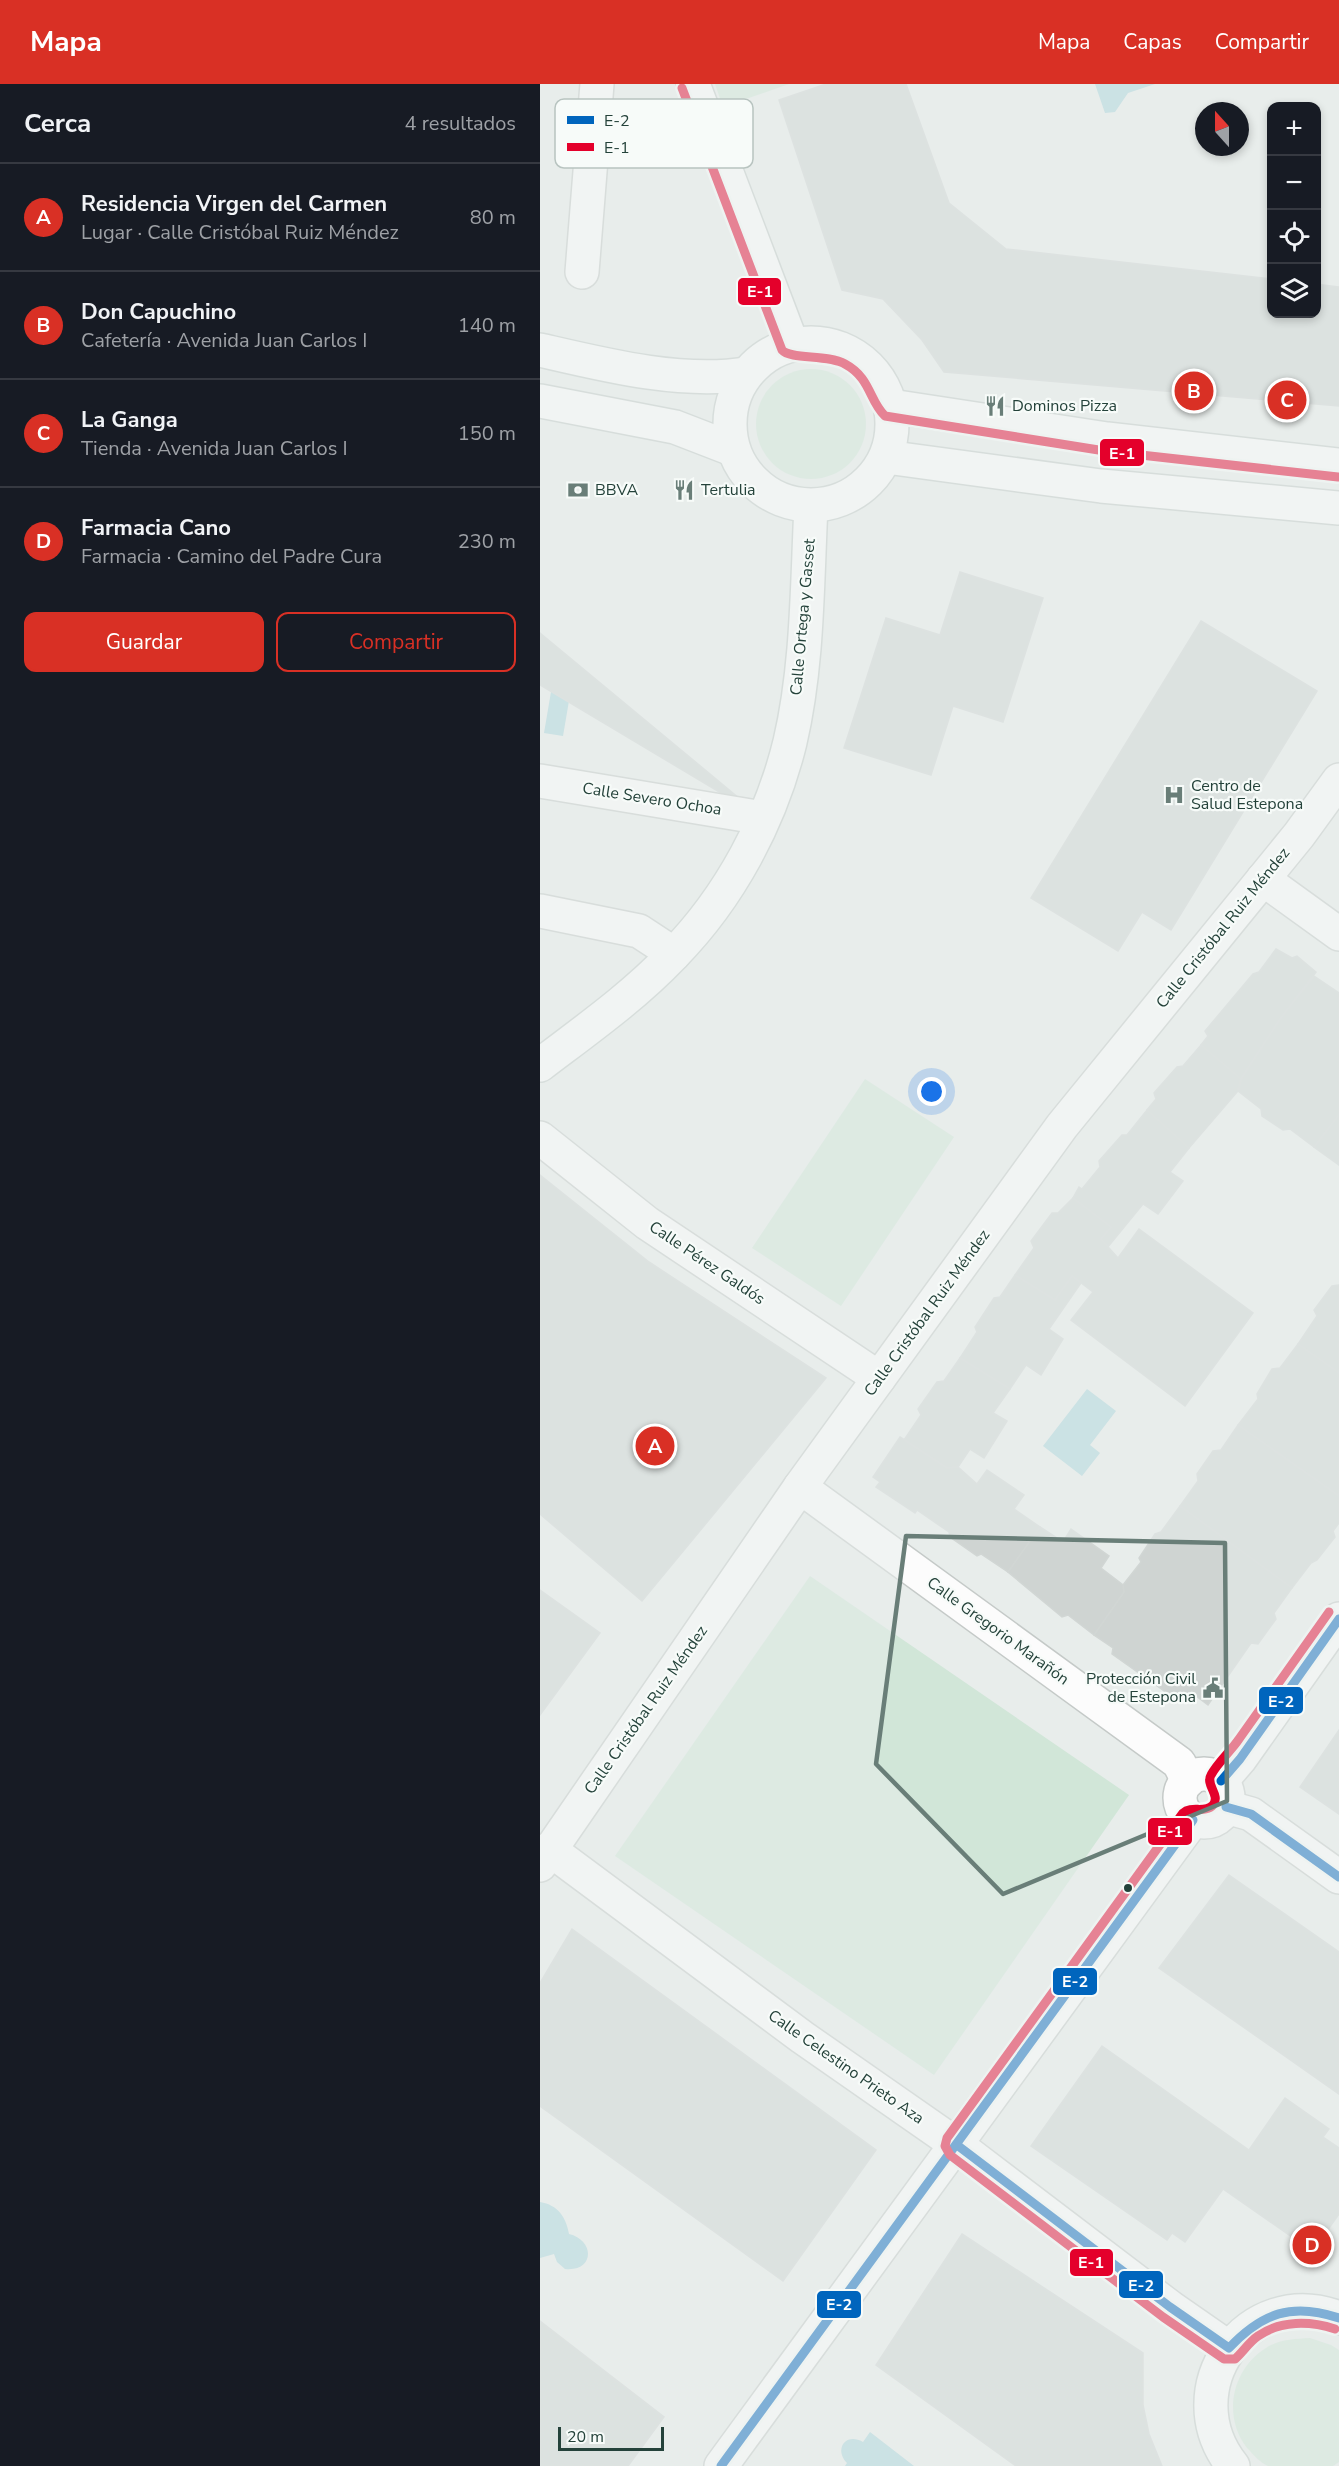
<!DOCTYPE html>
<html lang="es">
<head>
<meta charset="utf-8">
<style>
  :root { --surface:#171b24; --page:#242831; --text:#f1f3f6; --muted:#9ea1a6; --line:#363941; --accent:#d93025 }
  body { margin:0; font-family:"Nunito Sans",sans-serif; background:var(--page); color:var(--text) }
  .controls { position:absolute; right:18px; top:18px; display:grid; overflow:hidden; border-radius:12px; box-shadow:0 3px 9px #0003 }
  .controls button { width:54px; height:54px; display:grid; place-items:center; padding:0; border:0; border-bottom:2px solid var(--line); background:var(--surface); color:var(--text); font:30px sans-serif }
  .compass { position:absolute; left:655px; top:18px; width:54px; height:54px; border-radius:50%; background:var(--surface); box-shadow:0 3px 9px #0003; rotate:339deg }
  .scale { position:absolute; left:18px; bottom:15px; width:106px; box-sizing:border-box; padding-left:6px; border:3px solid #24423a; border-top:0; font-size:16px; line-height:21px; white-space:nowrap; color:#24423a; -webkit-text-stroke:4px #f7fbf9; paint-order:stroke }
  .you { position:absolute; left:392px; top:1008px; width:21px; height:21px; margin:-15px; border:4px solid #fff; border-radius:50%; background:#1a73e8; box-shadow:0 0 0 9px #1a73e833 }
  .badge { display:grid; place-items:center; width:39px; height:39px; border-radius:50%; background:var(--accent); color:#fff; font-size:20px; font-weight:700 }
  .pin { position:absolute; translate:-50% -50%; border:3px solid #fff; box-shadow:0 2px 6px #0006 }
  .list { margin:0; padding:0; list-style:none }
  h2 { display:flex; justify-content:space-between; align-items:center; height:78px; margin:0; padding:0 24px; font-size:26px }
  h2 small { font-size:20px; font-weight:400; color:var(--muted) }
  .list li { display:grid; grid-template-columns:39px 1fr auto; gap:18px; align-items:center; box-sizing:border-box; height:108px; padding:0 24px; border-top:2px solid var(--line) }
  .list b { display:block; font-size:22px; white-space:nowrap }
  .list p { margin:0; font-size:20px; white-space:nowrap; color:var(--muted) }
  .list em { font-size:20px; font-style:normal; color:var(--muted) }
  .actions { display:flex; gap:12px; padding:18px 24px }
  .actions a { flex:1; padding:14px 0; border:2px solid var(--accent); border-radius:12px; text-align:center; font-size:21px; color:var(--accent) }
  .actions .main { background:var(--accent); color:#fff }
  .icon { flex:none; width:33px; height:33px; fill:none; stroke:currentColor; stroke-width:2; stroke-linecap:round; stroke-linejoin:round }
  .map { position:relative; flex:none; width:799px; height:2382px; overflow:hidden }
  header { display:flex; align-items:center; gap:36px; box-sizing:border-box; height:84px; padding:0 30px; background:var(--accent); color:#fff }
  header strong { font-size:28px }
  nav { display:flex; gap:33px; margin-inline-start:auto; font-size:21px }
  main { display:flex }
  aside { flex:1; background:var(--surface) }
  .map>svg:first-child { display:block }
</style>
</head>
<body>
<header>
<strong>Mapa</strong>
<nav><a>Mapa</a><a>Capas</a><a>Compartir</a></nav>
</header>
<main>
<aside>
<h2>Cerca<small>4 resultados</small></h2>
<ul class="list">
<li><span class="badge">A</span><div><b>Residencia Virgen del Carmen</b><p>Lugar · Calle Cristóbal Ruiz Méndez</p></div><em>80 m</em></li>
<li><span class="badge">B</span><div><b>Don Capuchino</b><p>Cafetería · Avenida Juan Carlos I</p></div><em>140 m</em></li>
<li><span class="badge">C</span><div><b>La Ganga</b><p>Tienda · Avenida Juan Carlos I</p></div><em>150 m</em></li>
<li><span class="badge">D</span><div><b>Farmacia Cano</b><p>Farmacia · Camino del Padre Cura</p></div><em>230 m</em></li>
</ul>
<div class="actions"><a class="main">Guardar</a><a>Compartir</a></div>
</aside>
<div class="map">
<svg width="799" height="2382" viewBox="0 0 799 2382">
  <rect width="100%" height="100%" fill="#e8edeb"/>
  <g fill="#d1e6d8">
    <polygon points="175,0 249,0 183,23"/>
    <circle cx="271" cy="340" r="55"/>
    <polygon points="325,995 414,1053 301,1222 212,1164"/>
    <polygon points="270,1492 589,1711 394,1991 75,1772"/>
    <path d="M770,2254L791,2261L799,2266V2378L793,2382C779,2382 739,2382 728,2382C720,2379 713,2370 707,2364C682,2332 692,2285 726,2264C739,2255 755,2255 770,2254Z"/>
  </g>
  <g fill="#a9d4db">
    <polygon points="555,0 615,0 588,9 575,28 565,29"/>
    <polygon points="12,602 31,605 23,652 4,649"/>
    <polygon points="547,1305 576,1327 550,1361 560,1369 542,1392 503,1362"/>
    <path d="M0,2118C18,2121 26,2133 29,2150C55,2156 55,2188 25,2185L17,2178L14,2170L0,2174Z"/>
    <path d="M330,2348L374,2382H305L307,2379C294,2366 305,2348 323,2358Z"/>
  </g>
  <g fill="#cfd4d2" stroke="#d1d6d4" stroke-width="1.5">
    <polygon points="286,0 366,0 409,119 466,165 732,195 732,230 776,230 776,200 799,203 799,322 404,288 382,256 343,215 302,206 239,16"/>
    <polygon points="420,488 503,514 463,638 413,622 391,691 304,664 346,534 400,551"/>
    <polygon points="661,537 777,607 631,846 602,828 578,867 491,814"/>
    <polygon points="0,549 223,734 0,601"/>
    <polygon points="736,865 752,874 757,872 776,888 740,935 701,995 661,961 668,952 665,947 713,890 719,888"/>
    <polygon points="774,892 799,909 799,1031 774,1063 750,1045 743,1046 722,1032 721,1025 698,1007 701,995 740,935"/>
    <polygon points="661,961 701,995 698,1007 649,1064 607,1026 616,1015 614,1009 637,983 643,982"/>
    <polygon points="607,1026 649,1064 630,1088 643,1097 618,1130 603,1120 567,1164 561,1155 571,1143 533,1114 539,1103 542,1105 560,1083 559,1077 582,1051 587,1051"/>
    <polygon points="799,1031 799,1081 774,1063"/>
    <polygon points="0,1091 109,1178 286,1294 102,1517 0,1430"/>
    <polygon points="533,1114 571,1143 561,1155 578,1174 599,1145 713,1229 645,1322 531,1236 553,1208 532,1192 515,1216 475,1191 494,1164 491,1157 512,1129 518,1129"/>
    <polygon points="475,1191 515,1216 532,1192 541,1199 509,1245 523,1255 501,1291 486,1281 470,1305 420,1274 437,1248 435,1243 454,1214 460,1213"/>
    <polygon points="799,1201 799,1289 758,1260 777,1232 774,1226 792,1202"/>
    <polygon points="758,1260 799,1289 799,1412 698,1341 718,1315 717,1310 732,1285 740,1284"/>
    <polygon points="420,1274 470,1305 453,1329 467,1337 444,1374 430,1365 418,1383 407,1384 364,1356 381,1331 378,1325 397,1298 404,1297"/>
    <polygon points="698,1341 799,1412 799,1439 793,1447 795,1453 777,1476 771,1479 752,1504 640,1422 658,1397 657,1390 673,1367 681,1366"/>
    <polygon points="360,1353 407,1384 418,1383 437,1400 447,1386 484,1411 474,1425 500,1443 468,1488 441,1470 437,1472 410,1453 409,1448 377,1426 375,1429 336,1403 340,1398 333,1393"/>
    <polygon points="640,1422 752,1504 734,1529 736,1535 718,1560 711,1559 668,1621 656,1612 651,1619 641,1611 634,1614 572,1570 573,1564 554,1551 584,1508 583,1501 601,1478 599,1474 615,1450 621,1448"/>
    <polygon points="500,1443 523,1458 531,1445 569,1472 561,1484 583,1501 584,1508 554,1551 528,1531 522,1533 468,1488"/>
    <polygon points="0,1506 60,1549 0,1631"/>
    <polygon points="799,1646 799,1730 760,1703"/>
    <polygon points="689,1791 799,1868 799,2010 619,1884"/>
    <polygon points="32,1845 336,2066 243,2197 0,2022 0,1899"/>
    <polygon points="562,1962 709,2066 745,2014 789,2045 783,2053 799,2064 799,2130 787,2147 774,2139 766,2151 758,2145 752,2153 683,2105 645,2158 632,2149 627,2156 491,2062"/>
    <polygon points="422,2150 603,2269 603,2321 609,2350 622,2382 476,2382 336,2281"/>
    <polygon points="0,2237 124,2333 88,2382 0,2382"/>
  </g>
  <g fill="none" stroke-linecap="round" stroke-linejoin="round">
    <g stroke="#c5cac8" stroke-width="36">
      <g id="street">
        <polyline points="42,188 57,0"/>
        <polyline points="0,697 223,734"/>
        <polyline points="723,795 799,850"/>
        <polyline points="0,827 99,847 134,870"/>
        <polyline points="0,1054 107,1139 339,1294"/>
        <polyline points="260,1403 639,1679 648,1697"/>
        <circle cx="664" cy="1714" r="24"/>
        <polyline points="681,1697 700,1675 799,1535"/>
        <polyline points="686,1723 711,1730 799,1793"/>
        <polyline points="9,1765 262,1953 417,2061 630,2223 689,2264"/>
        <polyline points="0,1781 260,1403 522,1042 759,751 799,696"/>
        <polyline points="181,2382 653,1736"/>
      </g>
    </g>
    <g stroke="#c3cbc8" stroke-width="36">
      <g id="secondary">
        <polyline points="153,0 252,260"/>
        <circle cx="271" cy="340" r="81"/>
        <path d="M0,266C65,281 140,300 206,290"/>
        <polyline points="0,317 135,343 192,365"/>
        <polyline points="351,322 567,355 799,381"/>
        <polyline points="346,373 561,402 799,424"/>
        <path d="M0,981C46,946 93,913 133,871C190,813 231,736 250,658C268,581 267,500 271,422"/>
        <path d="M693,2382C632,2306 707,2198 799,2234"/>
      </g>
    </g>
    <use href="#street" stroke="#fcfcfc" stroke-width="33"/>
    <use href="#secondary" stroke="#fcfcfc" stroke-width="33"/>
    <g stroke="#f7fbf9" stroke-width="14">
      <g id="bus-1">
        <polyline points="681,1697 700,1675 799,1535"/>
        <polyline points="686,1723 711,1730 799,1793"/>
        <path d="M417,2061L630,2223L689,2264C722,2229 752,2218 799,2234"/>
        <polyline points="181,2382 653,1736"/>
      </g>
    </g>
    <g stroke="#f7fbf9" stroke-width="14">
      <g id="bus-2">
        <path d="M142,4L242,266C251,276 287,270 305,280C331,294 329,317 345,332L565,367L798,393"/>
        <path d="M789,1528C759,1570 729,1613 699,1655C691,1667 678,1678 671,1691C665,1701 681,1711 673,1721C665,1730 652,1721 643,1729L407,2054L405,2062L410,2071L623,2233L684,2275H695C703,2268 709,2258 718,2252C741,2236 770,2237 795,2245"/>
      </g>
    </g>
    <use href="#bus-1" stroke="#0065bd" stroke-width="9"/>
    <use href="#bus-2" stroke="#e4002b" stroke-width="9"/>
  </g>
  <path d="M0 0H799V2382H0ZM366,1452L685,1459L687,1717L463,1810L336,1680Z" fill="#e8edeb" fill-opacity=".55" fill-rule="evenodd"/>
  <path fill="none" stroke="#697e78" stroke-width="4.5" stroke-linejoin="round" d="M366,1452L685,1459L687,1717L463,1810L336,1680Z"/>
  <defs>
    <g id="restaurant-bare" transform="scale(1.62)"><path d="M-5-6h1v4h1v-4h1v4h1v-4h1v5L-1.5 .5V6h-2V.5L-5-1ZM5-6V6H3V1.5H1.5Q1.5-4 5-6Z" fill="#697e78" stroke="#f7fbf9" stroke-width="2.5" paint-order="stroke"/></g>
    <g id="bank-bare" transform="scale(1.62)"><path d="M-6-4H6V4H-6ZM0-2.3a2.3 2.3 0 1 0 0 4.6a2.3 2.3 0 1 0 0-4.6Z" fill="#697e78" stroke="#f7fbf9" stroke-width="2.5" paint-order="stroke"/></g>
    <g id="hospital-bare" transform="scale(1.62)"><path d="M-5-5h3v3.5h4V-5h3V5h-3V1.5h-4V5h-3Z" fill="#697e78" stroke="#f7fbf9" stroke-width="2.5" paint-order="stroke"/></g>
    <g id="civic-bare" transform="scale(1.62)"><path d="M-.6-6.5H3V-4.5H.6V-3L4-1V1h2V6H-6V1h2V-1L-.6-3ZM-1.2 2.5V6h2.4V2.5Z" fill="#697e78" stroke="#f7fbf9" stroke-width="2.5" paint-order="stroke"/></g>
  </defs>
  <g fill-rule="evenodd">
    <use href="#restaurant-bare" x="455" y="322"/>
    <use href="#bank-bare" x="38" y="406"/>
    <use href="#restaurant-bare" x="144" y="406"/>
    <use href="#hospital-bare" x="634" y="711"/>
    <use href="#civic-bare" x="673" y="1604"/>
  </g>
  <circle fill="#24423a" stroke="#f7fbf9" stroke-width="2" cx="588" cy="1804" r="5"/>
  <g text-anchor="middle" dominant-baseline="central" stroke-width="4.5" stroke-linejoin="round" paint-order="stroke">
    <g font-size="16" fill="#24423a" stroke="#f7fbf9" text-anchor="start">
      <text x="472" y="322">Dominos Pizza</text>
      <text x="55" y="406">BBVA</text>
      <text x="161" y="406">Tertulia</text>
      <text x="651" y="702">Centro de<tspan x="651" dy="18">Salud Estepona</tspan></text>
      <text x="656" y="1595" text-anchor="end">Protección Civil<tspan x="656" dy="18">de Estepona</tspan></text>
    </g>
    <g font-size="16" fill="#24423a" stroke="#f7fbf9">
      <text transform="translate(263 533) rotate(-85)">Calle Ortega y Gasset</text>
      <text transform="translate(112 715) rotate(9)">Calle Severo Ochoa</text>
      <text transform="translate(683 844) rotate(-51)">Calle Cristóbal Ruiz Méndez</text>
      <text transform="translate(167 1179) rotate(34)">Calle Pérez Galdós</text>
      <text transform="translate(387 1229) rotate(-54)">Calle Cristóbal Ruiz Méndez</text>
      <text transform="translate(458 1547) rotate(36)">Calle Gregorio Marañón</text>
      <text transform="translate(106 1626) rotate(-55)">Calle Cristóbal Ruiz Méndez</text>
      <text transform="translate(306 1983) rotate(35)">Calle Celestino Prieto Aza</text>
    </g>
  </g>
  <rect x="15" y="15" width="198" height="69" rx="9" fill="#f7fbf9" stroke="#b8c4c0" stroke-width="1.5"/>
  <rect x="27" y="32" width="27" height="8" fill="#0065bd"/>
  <rect x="27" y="59" width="27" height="8" fill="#e4002b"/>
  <g font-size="16" fill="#24423a">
    <text x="64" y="42">E-2</text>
    <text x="64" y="69">E-1</text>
  </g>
  <g stroke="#f7fbf9" stroke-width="2">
    <rect x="197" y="193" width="45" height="29" rx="6" fill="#e4002b"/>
    <rect x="559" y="354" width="46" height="29" rx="6" fill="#e4002b"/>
    <rect x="718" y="1602" width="46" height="29" rx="6" fill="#0065bd"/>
    <rect x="607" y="1733" width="46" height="29" rx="6" fill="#e4002b"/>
    <rect x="512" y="1883" width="46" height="29" rx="6" fill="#0065bd"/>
    <rect x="529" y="2164" width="45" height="29" rx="6" fill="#e4002b"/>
    <rect x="578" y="2186" width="46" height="29" rx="6" fill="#0065bd"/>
    <rect x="276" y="2206" width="46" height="29" rx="6" fill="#0065bd"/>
  </g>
  <g font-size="16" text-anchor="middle" font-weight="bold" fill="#fff">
    <text x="220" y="213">E-1</text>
    <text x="582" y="375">E-1</text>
    <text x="741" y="1623">E-2</text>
    <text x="630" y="1753">E-1</text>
    <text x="535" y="1903">E-2</text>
    <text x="551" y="2184">E-1</text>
    <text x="601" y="2207">E-2</text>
    <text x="299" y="2226">E-2</text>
  </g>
</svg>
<div class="controls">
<button>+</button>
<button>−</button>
<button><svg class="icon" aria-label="locate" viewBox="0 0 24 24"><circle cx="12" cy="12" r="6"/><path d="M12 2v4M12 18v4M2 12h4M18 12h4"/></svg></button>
<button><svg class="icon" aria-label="layers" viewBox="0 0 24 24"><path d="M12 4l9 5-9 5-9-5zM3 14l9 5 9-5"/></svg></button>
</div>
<svg class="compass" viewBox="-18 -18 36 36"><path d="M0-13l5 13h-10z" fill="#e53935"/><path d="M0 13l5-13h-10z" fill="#9ea1a6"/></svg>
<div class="scale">20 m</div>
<div class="you"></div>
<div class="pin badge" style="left:115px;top:1362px">A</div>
<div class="pin badge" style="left:654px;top:307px">B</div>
<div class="pin badge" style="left:747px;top:316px">C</div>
<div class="pin badge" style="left:772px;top:2161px">D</div>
</div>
</main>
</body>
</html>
